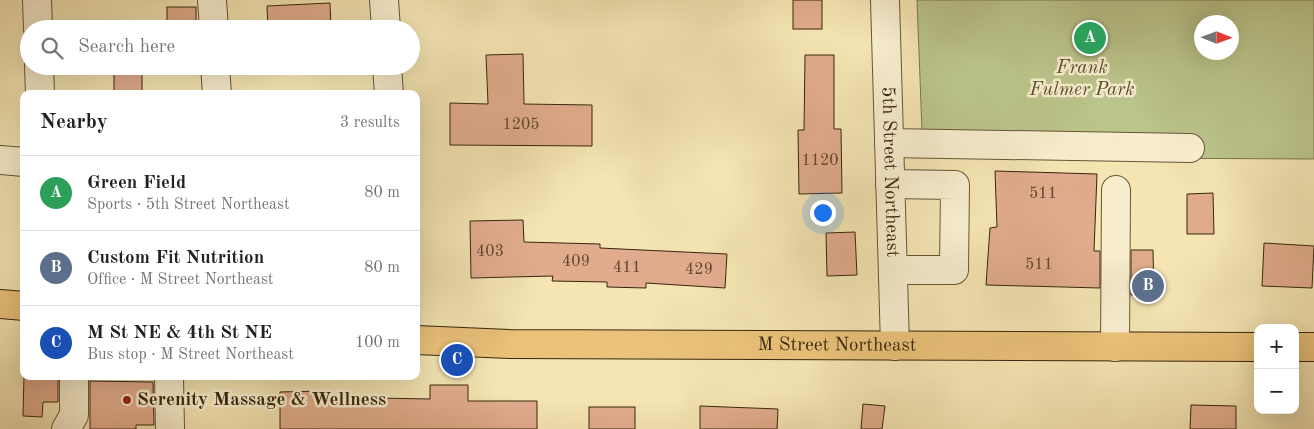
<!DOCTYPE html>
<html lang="en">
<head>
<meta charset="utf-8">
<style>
  :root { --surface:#fff; --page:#f6f6f6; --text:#202124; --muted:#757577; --line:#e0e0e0; --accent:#1a73e8 }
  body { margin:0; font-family:"Old Standard TT",serif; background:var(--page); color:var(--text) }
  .controls { position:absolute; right:15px; bottom:15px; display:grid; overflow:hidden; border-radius:10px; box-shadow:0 5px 20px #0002 }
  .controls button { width:45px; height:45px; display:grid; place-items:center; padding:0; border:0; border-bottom:1px solid var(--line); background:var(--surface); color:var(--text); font:25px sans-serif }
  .compass { position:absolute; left:1194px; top:15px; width:45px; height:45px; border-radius:50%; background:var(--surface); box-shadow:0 5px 20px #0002; rotate:91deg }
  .you { position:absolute; left:822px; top:212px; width:18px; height:18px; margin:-12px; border:4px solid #fff; border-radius:50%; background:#1a73e8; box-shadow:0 0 0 8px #1a73e833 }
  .badge { display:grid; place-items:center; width:32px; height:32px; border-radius:50%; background:var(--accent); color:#fff; font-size:16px; font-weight:700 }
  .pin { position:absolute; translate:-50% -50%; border:2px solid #fff; box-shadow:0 1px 5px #0006 }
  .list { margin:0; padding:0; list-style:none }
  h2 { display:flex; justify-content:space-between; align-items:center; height:65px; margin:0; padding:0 20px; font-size:21px }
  h2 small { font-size:16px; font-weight:400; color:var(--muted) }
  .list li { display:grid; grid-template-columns:32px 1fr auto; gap:15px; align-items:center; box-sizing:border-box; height:75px; padding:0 20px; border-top:1px solid var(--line) }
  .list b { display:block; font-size:19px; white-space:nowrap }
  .list p { margin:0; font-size:16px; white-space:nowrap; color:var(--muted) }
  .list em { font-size:16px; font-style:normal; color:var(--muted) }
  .icon { flex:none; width:28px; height:28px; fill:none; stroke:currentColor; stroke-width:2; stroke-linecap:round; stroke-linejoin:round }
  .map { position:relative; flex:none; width:1314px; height:429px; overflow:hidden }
  .search { position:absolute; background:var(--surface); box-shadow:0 5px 20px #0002; left:20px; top:20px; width:400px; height:55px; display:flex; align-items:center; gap:12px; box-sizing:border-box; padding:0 18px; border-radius:28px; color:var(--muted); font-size:19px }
  .panel { position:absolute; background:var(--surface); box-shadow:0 5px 20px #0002; left:20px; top:90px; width:400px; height:290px; border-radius:10px }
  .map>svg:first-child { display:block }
</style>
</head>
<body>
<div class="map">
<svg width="1314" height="429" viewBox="0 0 1314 429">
  <rect width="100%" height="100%" fill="#f4e5b3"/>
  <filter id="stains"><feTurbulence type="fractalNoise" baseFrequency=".004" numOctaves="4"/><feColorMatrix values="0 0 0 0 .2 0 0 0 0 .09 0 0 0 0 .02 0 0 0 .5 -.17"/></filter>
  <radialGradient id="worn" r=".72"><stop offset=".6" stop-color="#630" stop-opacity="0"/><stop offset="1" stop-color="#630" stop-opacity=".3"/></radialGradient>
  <path fill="#bbc58c" stroke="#7a764c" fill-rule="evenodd" d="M917,0H1314V159L923,157ZM1202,22H1232V52H1202Z"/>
  <g fill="#e1ac8d" stroke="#38260d">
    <rect x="793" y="0" width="29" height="29"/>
    <polygon points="330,3 331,29 268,29 267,6"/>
    <rect x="167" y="7" width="29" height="22"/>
    <polygon points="523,54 524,104 592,105 592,146 450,145 450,103 488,104 486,55"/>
    <polygon points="805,55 834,55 834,129 841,129 842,193 799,194 798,130 804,130"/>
    <rect x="114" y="66" width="28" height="28"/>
    <polygon points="995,171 1097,174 1094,251 1100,251 1100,288 986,285 990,228 997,227"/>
    <polygon points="1213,193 1214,234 1187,234 1187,194"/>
    <polygon points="523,220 524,242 600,244 600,248 727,254 725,288 646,283 646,288 607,287 607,282 552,281 553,276 471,278 470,221"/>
    <polygon points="855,232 857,275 827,276 826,233"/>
    <polygon points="1264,243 1314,246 1312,288 1262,286"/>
    <polygon points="1131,250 1153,250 1154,295 1131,295"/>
    <polygon points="24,376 58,376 58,402 43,402 42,417 23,416"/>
    <polygon points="90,381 153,382 154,425 136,425 136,429 90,429"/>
    <polygon points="430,385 468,385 468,401 537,401 537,429 280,429 280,392 321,391 322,397 430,399"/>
    <polygon points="863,404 885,406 882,429 861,429"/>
    <polygon points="1191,405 1236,406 1236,429 1190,429"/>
    <polygon points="700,406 778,409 777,429 700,429"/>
    <rect x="589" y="407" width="46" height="22"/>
  </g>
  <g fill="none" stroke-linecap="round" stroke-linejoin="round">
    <g stroke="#675636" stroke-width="30">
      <g id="minor">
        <polyline points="37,0 38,29"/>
        <polyline points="212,0 214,29"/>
        <polyline points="384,0 386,29"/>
        <path id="s1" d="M885,0L895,346"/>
        <polyline points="39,66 40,94"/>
        <polyline points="215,66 217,94"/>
        <polyline points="387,66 389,94"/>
        <polyline points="889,143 1190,148"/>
        <polyline points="0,160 24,162"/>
        <polyline points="890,184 955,185 954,270 893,270"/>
        <polyline points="1115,347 1116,190"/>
        <polyline points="169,376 170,429"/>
        <polyline points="66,429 74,415 74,376"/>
      </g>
    </g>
    <g stroke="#38260d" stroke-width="30">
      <g id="major">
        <polyline points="0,304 24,306"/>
        <path id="s2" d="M416,340L510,344L1258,347"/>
        <polyline points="1295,347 1314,347"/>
      </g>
    </g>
    <use href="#minor" stroke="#f8eece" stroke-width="28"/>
    <use href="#major" stroke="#eac27a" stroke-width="28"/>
  </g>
  <circle fill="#8f2418" stroke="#f8eece" stroke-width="2" cx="127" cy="400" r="5"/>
  <g text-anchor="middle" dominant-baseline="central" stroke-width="5" stroke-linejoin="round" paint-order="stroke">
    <g font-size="16" fill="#62482d">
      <text x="521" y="125">1205</text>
      <text x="820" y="161">1120</text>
      <text x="1043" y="194">511</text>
      <text x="490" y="252">403</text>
      <text x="576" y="262">409</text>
      <text x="1039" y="265">511</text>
      <text x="627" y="268">411</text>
      <text x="699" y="270">429</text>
    </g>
    <g font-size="19" font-style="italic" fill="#594e2d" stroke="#f8eece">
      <text x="1082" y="68">Frank<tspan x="1082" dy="22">Fulmer Park</tspan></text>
    </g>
    <g font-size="19" fill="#38260d" stroke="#f8eece">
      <text stroke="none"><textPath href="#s1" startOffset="172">5th Street Northeast</textPath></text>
      <text stroke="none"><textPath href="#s2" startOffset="421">M Street Northeast</textPath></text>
    </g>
    <g font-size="19" font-weight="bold" fill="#38260d" stroke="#f8eece" text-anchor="start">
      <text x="137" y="400">Serenity Massage &amp; Wellness</text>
    </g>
  </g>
  <rect width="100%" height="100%" filter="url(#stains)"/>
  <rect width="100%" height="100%" fill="url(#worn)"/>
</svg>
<div class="controls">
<button>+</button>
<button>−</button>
</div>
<svg class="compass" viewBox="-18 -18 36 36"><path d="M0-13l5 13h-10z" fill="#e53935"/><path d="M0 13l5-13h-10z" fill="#757577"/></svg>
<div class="you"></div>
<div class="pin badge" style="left:1090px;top:38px;background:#2e9e5b">A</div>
<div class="pin badge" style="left:1148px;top:286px;background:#5c6f8a">B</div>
<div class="pin badge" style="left:457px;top:360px;background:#1a4fb4">C</div>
<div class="search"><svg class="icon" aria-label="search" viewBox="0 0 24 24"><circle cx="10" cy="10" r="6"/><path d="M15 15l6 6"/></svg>Search here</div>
<section class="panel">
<h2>Nearby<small>3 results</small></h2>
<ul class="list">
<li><span class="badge" style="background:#2e9e5b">A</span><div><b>Green Field</b><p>Sports · 5th Street Northeast</p></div><em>80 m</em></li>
<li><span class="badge" style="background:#5c6f8a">B</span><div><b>Custom Fit Nutrition</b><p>Office · M Street Northeast</p></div><em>80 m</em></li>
<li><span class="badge" style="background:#1a4fb4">C</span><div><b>M St NE &amp; 4th St NE</b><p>Bus stop · M Street Northeast</p></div><em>100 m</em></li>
</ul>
</section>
</div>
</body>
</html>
